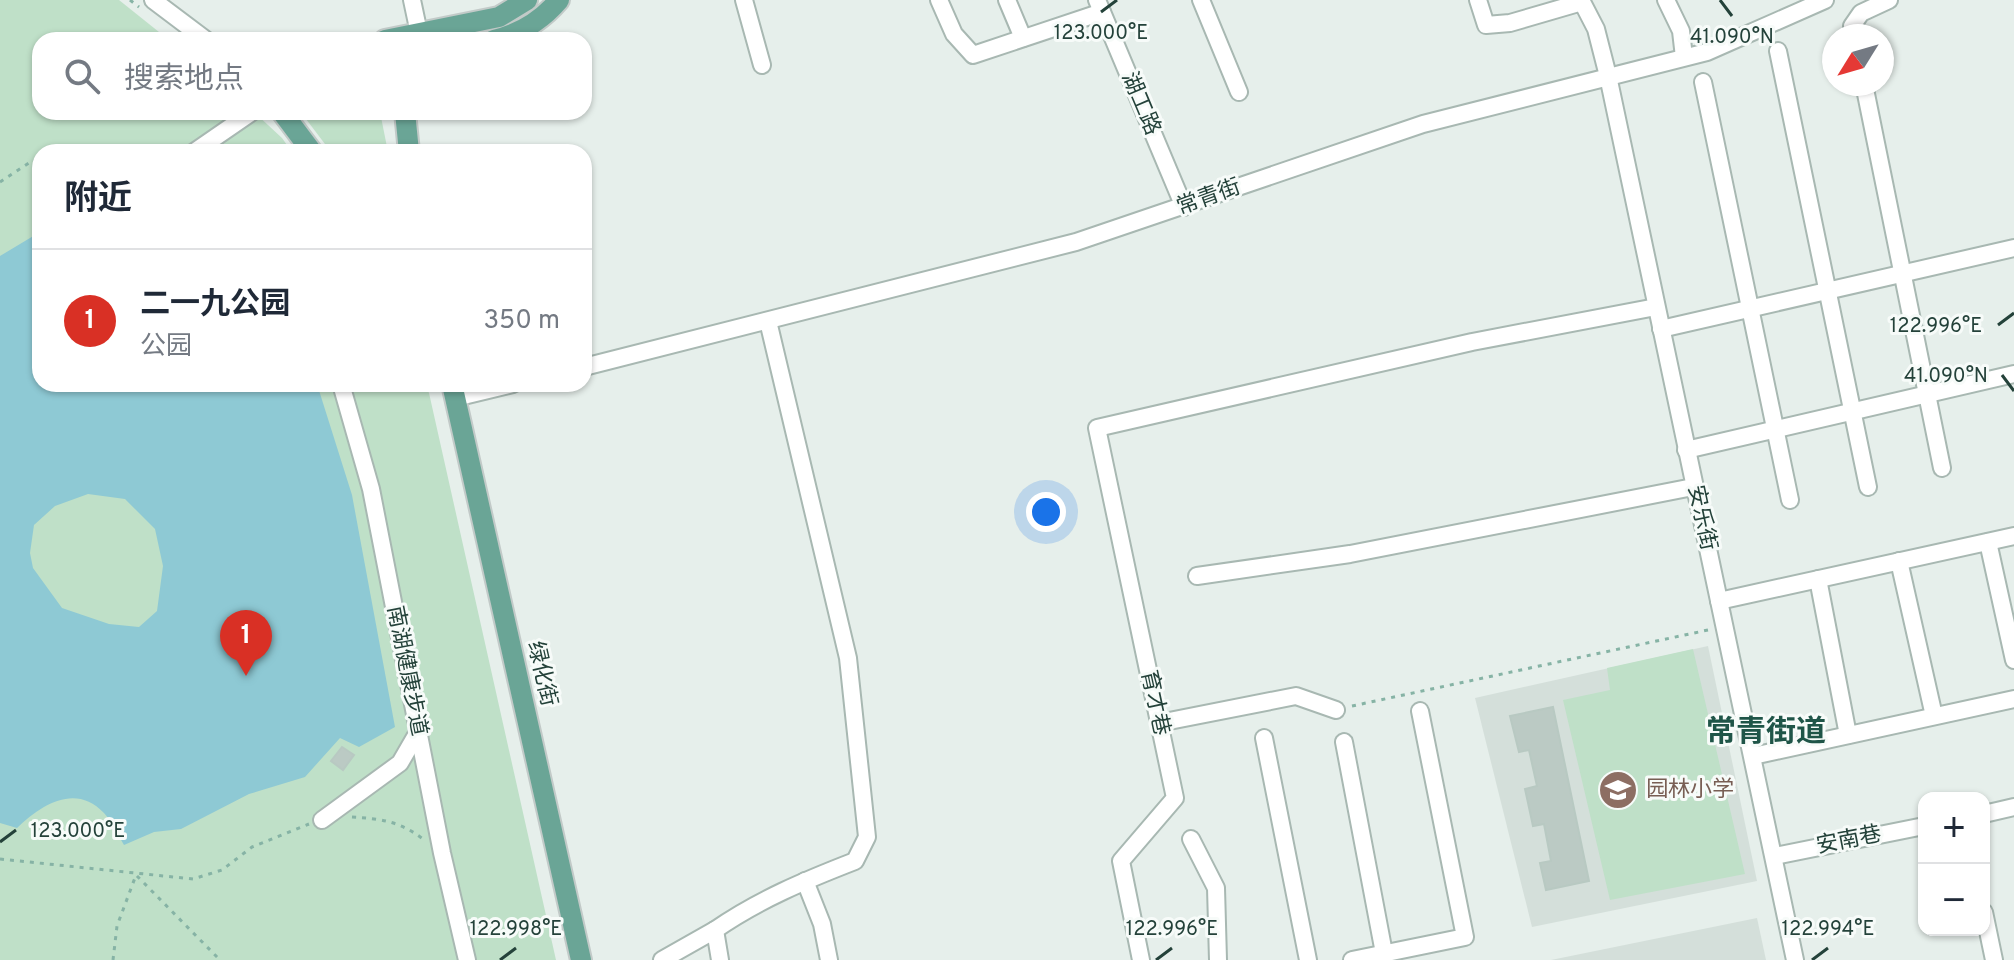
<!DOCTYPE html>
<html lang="zh">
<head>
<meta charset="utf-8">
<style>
  :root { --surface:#fff; --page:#f6f6f7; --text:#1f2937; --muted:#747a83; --line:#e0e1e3; --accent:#d93025 }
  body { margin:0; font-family:Overpass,"Noto Sans SC",sans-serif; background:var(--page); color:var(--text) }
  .controls { position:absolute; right:24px; bottom:24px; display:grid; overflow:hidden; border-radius:16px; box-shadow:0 2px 6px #0004 }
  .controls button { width:72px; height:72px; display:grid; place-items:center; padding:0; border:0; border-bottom:2px solid var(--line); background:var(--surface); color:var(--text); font:40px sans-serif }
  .compass { position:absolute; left:1822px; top:24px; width:72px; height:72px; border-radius:50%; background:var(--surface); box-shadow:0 2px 6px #0004; rotate:233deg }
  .you { position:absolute; left:1046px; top:512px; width:28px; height:28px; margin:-20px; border:6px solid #fff; border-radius:50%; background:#1a73e8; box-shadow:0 0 0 12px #1a73e833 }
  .badge { display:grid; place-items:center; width:52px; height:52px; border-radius:50%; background:var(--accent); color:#fff; font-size:26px; font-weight:700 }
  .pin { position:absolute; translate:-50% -66px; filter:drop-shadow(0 2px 4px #0008) }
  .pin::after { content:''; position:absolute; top:42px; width:28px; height:24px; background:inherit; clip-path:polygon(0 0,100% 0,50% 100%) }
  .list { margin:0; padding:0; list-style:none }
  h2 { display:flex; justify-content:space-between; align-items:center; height:104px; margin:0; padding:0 32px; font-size:34px }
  h2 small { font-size:26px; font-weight:400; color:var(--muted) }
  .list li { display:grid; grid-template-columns:52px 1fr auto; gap:24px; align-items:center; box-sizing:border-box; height:144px; padding:0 32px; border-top:2px solid var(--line) }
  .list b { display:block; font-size:30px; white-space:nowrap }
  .list p { margin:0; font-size:26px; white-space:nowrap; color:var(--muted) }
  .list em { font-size:26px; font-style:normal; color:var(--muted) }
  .icon { flex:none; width:44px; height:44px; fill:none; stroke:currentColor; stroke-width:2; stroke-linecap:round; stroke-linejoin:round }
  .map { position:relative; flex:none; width:2014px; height:960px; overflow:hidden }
  .search { position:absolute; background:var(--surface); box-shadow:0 2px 6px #0004; left:32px; top:32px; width:560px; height:88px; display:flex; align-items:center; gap:20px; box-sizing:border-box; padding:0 28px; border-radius:24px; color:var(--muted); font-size:30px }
  .panel { position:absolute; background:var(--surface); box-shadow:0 2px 6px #0004; left:32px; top:144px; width:560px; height:248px; border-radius:24px }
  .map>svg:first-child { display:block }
</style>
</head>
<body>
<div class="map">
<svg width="2014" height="960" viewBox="0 0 2014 960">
  <rect width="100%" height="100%" fill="#e6efeb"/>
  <g fill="#d4dfda">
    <polygon points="1708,646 1757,881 1532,927 1475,698"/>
    <polygon points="1757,918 1766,960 1551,960"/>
  </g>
  <g fill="#bfe0c8">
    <polygon points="0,0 119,0 169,40 40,40 40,112 254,112 282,138 292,152 40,152 40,384 425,384 429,393 556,960 0,960"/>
    <polygon points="306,112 380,112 388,152 331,152 306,119"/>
    <polygon points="1693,649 1745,874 1610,900 1563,700 1610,690 1607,668"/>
  </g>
  <path fill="#8ec9d4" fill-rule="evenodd" d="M40,232V384H317L352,495L395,727L359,747L340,738L305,777L249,794L181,829L154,832L124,845C118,835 112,822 104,813C76,783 42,804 17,828L0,823V256ZM88,494L125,499L155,529L163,566L157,611L139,627L109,624L62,608L33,568L30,553L34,525L55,506Z"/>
  <g fill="#bbcac4" stroke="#b8c9c2" stroke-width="2">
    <polygon points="1553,707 1589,881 1546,890 1540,863 1551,861 1544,824 1533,826 1525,789 1537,786 1529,750 1519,752 1510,716"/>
    <polygon points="342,747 354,755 343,770 331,761"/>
  </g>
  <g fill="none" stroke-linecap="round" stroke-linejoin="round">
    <g stroke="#a8b8b2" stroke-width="20">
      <g id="minor">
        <polyline points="153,0 206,40"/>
        <polyline points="412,0 419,33"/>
        <polyline points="744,0 762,65"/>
        <polyline points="939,0 954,34 973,55 1102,12"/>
        <polyline points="1007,0 1023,38"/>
        <polyline points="1097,0 1184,207"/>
        <polyline points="1201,0 1239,92"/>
        <polyline points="1478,0 1486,25 1510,23 1582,2"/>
        <polyline points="1581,0 1596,29 1608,76 1795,960"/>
        <polyline points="1666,0 1681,31 1684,57"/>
        <polyline points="1854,36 1852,26 1861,13 1889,0"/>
        <polyline points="1778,51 1868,487"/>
        <polyline points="1703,82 1790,500"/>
        <polyline points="1864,84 1942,468"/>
        <polyline points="194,152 252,112"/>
        <polyline points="1661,329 2014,248"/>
        <polyline points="584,367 1076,242 1423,124 1707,52 1825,0"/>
        <polyline points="341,384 371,489 442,853 467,960"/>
        <polyline points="455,398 513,384"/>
        <polyline points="1686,450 2014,374"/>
        <polyline points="1988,542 2014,660"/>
        <polyline points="1899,561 1934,716"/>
        <polyline points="1197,576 1350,554 1693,487"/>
        <polyline points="1818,579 1848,735"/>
        <polyline points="1719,601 2014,536"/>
        <polyline points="1159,723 1296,696 1336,710"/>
        <polyline points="1264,738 1308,960"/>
        <polyline points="1344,742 1384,953"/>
        <polyline points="1753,756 2014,699"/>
        <polyline points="1984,814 2014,807"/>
        <polyline points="322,820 400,763 418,732"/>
        <polyline points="1191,839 1216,888 1218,960"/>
        <polyline points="1775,856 1924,826"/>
        <polyline points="805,881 822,924 829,960"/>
        <polyline points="1984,912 1994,960"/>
        <polyline points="662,960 715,930"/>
        <path d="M720,960L715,930C758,900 806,880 855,861L867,837L848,658L768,321"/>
        <polyline points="1141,960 1121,861 1175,798 1097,428 1472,342 1656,307"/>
        <polyline points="1352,960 1465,937 1420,711"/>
      </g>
    </g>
    <g stroke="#c2cac8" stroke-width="24">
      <g id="major">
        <polyline points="385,40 499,17 527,0"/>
        <path d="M494,40C519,34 542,20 559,0"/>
        <polyline points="282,112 312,152"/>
        <polyline points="405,112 409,152"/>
        <polyline points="452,384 581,960"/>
      </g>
    </g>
    <g stroke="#86b3a5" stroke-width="3" stroke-dasharray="4 6" stroke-linecap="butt">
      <polyline points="130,0 139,7"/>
      <polyline points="0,182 32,161 40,160"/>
      <polyline points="1352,706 1708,630"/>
      <path d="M352,817C382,819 399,821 423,839"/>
      <polyline points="0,859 193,879 222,870 252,847 309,824"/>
      <polyline points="113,960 117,926 136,875 220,960"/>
    </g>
    <use href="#minor" stroke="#fff" stroke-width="16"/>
    <use href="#major" stroke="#6aa596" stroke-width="20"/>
  </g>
  <path fill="none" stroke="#24423a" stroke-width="3" d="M1720,0L1732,16M1101,12L1117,0M1998,325L2014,313M2002,375L2014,391M0,842L16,830M500,960L516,948M1156,960L1172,948M1812,960L1828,948"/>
  <defs>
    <g id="school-disc" transform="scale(2)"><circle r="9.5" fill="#8d6e63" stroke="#f7fbf9"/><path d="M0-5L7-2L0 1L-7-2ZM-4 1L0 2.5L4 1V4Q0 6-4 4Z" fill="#fff"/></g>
  </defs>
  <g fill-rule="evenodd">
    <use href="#school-disc" x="1618" y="790"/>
  </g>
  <g text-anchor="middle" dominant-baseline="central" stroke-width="6" stroke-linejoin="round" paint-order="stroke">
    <g font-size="22" fill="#24423a" stroke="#f7fbf9">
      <text transform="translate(1140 104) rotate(67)">湖工路</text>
      <text transform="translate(1209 198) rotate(-20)">常青街</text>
      <text transform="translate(1701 518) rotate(78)">安乐街</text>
      <text transform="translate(406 671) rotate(79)">南湖健康步道</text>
      <text transform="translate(541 674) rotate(77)">绿化街</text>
      <text transform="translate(1154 703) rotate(78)">育才巷</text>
      <text transform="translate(1849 841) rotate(-11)">安南巷</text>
    </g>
    <g font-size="22" fill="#785e54" stroke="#f7fbf9" text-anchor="start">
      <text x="1646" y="790">园林小学</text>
    </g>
    <g font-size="30" font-weight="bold" fill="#1f5548" stroke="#f7fbf9">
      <text x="1766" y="733">常青街道</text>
    </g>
  </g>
  <g font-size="20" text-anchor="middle" fill="#24423a" stroke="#f7fbf9" stroke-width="6" stroke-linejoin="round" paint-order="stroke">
    <text x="1101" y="39">123.000°E</text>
    <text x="1732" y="43">41.090°N</text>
    <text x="1936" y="332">122.996°E</text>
    <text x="1946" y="382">41.090°N</text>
    <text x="78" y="837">123.000°E</text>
    <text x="516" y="935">122.998°E</text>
    <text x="1172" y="935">122.996°E</text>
    <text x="1828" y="935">122.994°E</text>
  </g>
</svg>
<div class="controls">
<button>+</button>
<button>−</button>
</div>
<svg class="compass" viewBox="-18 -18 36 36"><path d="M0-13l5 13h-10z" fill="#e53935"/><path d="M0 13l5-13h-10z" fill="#747a83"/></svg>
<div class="you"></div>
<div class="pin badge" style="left:246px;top:676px">1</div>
<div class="search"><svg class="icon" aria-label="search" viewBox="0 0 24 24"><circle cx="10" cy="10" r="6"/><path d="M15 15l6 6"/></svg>搜索地点</div>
<section class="panel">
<h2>附近<small></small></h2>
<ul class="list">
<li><span class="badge">1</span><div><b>二一九公园</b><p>公园</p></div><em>350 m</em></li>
</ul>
</section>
</div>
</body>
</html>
